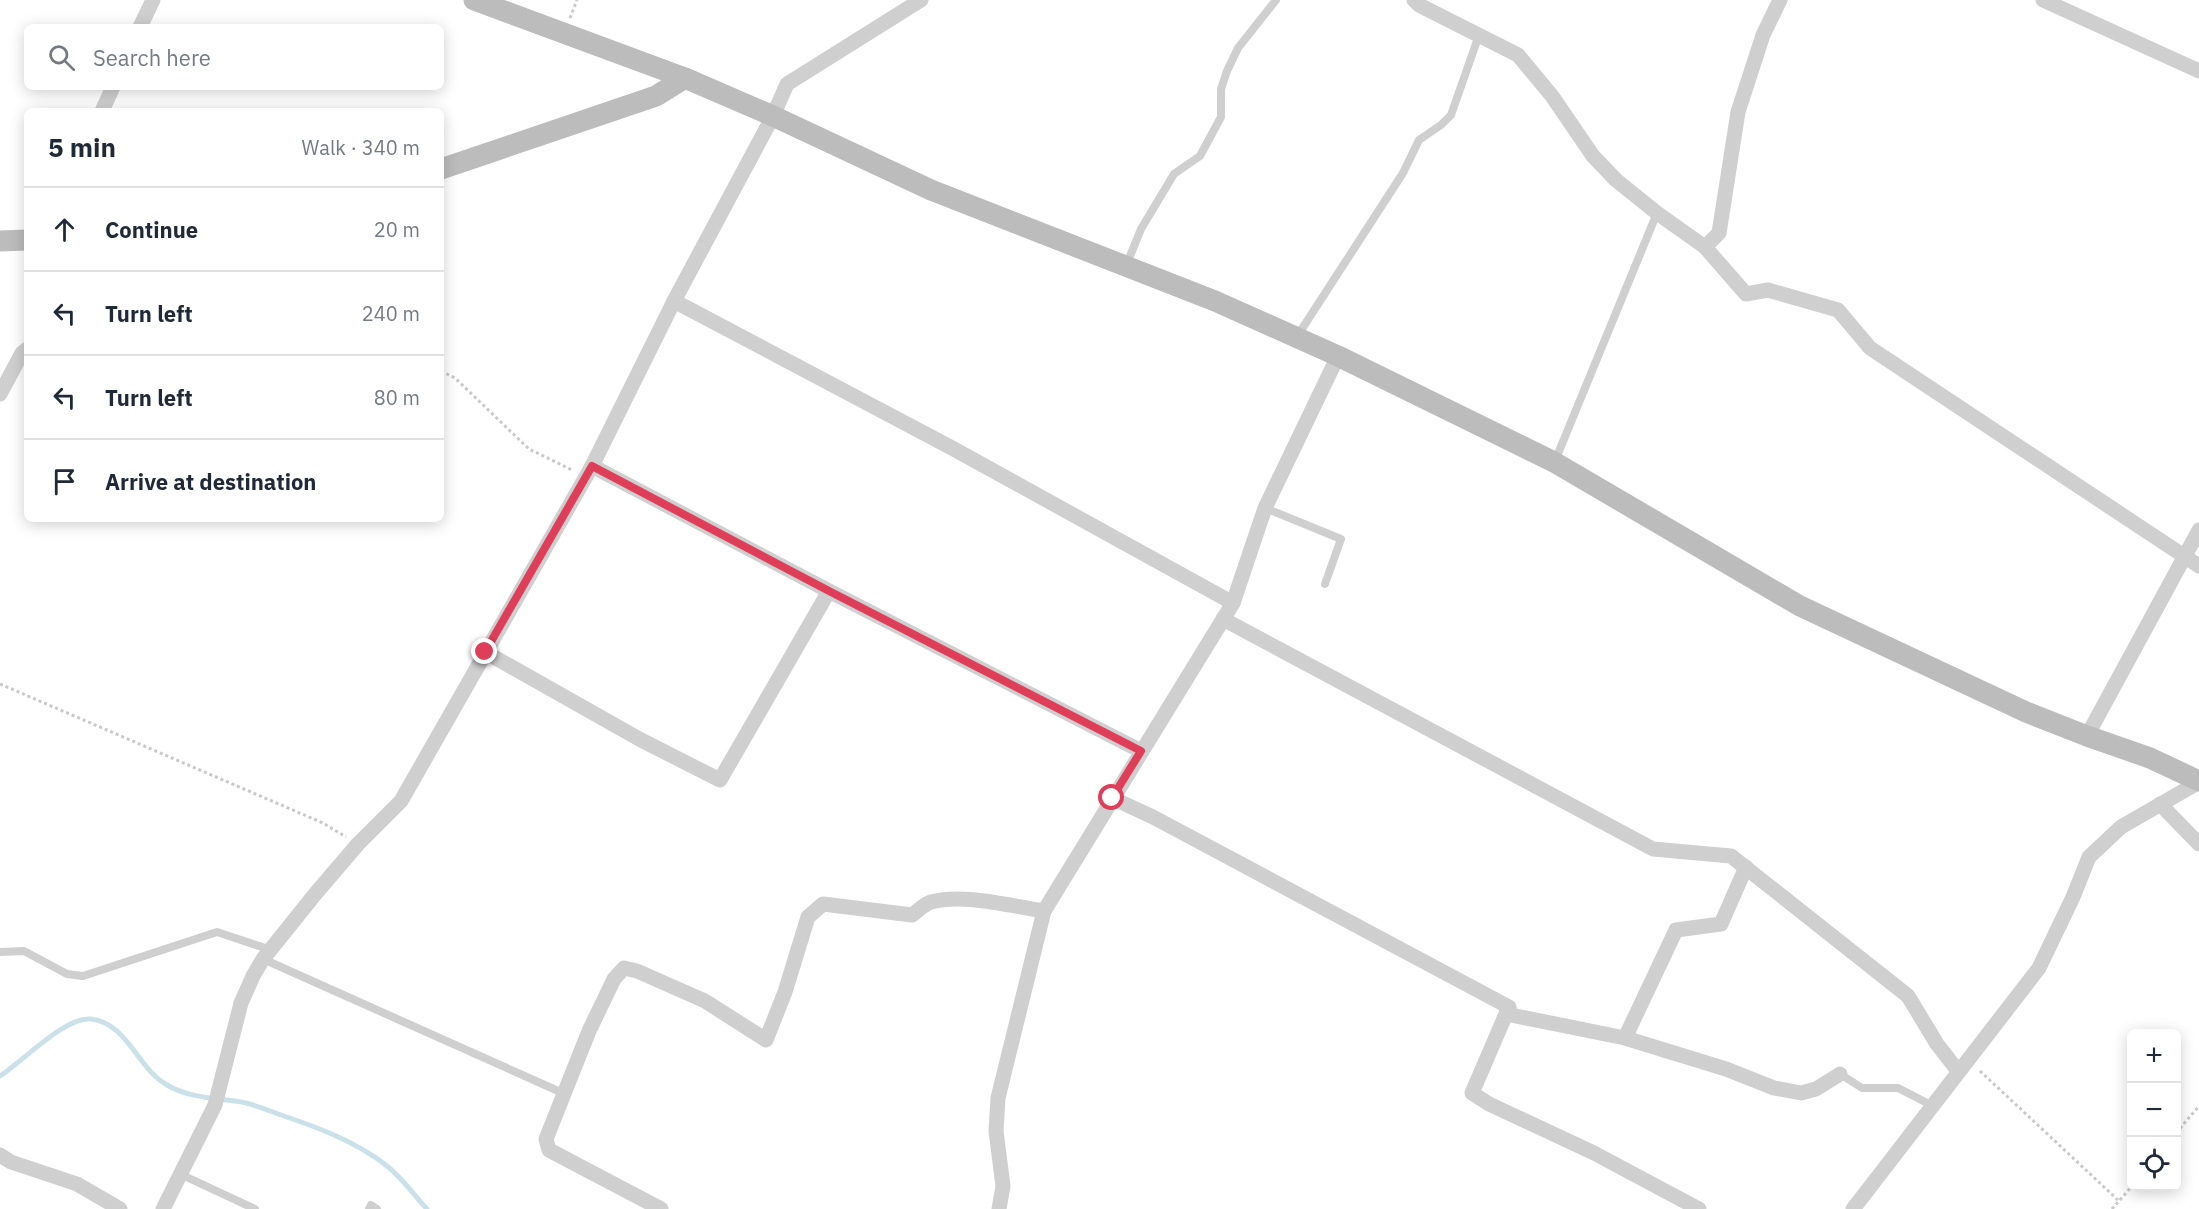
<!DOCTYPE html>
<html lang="en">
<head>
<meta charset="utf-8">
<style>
  :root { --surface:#fff; --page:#f2f2f3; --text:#1f2937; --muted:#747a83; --line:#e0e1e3 }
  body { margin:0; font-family:"IBM Plex Sans",sans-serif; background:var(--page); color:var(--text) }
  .controls { position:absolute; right:18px; bottom:18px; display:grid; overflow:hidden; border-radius:9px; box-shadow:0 3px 15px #0003 }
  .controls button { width:54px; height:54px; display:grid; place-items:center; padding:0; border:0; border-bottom:2px solid var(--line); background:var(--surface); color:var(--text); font:30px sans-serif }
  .stop { position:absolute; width:18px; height:18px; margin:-14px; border:4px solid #de3e58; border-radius:50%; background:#fff }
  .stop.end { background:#de3e58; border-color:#fff; box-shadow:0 2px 6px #0008 }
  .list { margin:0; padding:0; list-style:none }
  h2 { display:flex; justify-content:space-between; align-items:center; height:78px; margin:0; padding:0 24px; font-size:26px }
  h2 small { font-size:20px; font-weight:400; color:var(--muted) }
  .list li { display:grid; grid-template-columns:39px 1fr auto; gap:18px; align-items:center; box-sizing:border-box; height:84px; padding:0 24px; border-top:2px solid var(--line) }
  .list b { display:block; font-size:22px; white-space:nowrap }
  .list em { font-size:20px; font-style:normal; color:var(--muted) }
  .icon { flex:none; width:33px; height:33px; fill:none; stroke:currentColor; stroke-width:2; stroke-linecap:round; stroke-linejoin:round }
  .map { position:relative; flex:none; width:2199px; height:1209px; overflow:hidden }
  .search { position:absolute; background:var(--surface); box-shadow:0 3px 15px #0003; left:24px; top:24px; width:420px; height:66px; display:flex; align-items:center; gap:15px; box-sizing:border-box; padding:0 21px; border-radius:9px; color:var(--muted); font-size:22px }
  .panel { position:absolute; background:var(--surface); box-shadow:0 3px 15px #0003; left:24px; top:108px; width:420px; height:414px; border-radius:9px }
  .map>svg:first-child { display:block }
</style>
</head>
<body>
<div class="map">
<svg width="2199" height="1209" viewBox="0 0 2199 1209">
  <rect width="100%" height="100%" fill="#fff"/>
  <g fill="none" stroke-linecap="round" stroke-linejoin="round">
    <path stroke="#cbe1ea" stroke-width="5" d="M0,1076C23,1061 65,1017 90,1019C127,1022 137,1068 167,1085C190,1099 221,1098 246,1103C258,1106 270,1111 281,1115C317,1127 357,1142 387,1166C402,1178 414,1195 427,1209"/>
    <g stroke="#c9c9c9" stroke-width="3" stroke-dasharray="3 3" stroke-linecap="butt">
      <polyline points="570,18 577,0"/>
      <polyline points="441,371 455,378 529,449 572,470"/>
      <polyline points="0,684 323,823 346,837"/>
      <polyline points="1980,1071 2119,1201"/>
      <polyline points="2176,1133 2199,1106"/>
      <polyline points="2112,1209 2132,1186"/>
    </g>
    <g stroke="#cfcfcf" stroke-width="8">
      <polyline points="1126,266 1141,229 1174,174 1200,156 1221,117 1221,89 1227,71 1238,48 1276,0"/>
      <polyline points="1298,335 1403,173 1419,140 1441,125 1451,115 1479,35"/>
      <polyline points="1555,461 1657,213"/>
      <polyline points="1265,508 1341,539 1325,584"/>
      <polyline points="0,952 24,951 67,974 83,976 217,932 271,950"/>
      <polyline points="263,959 565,1094"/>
      <polyline points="1840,1074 1862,1088 1898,1088 1933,1106"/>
      <polyline points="180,1174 255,1209"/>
      <polyline points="369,1209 371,1205 377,1209"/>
    </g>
    <g stroke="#cfcfcf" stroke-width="15">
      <polyline points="1414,0 1419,5 1518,55 1552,96 1593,156 1616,180 1657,213 1705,247 1746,294 1768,290 1838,310 1870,348 2199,566"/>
      <polyline points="2043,0 2199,71"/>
      <polyline points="140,27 153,0"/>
      <polyline points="102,111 113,87"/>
      <polyline points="1705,247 1719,233 1738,112 1763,35 1780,0"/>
      <polyline points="674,301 952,448 1233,603 1044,911 998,1098 996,1131 1003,1186 999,1209"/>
      <polyline points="0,394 22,353 27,349"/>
      <polyline points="592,466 829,591 1141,751"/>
      <polyline points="1233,603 1265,508 1338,356"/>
      <polyline points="1223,619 1653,849 1731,856 1908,996 1937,1044 1958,1071"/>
      <polyline points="485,652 641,740 720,780 829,591"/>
      <polyline points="2087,736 2199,530"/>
      <polyline points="1112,798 1153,817 1509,1007 1472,1093 1489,1104 1594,1153 1699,1209"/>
      <polyline points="2160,804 2199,844"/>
      <polyline points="1506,1014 1625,1038 1726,1069 1774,1088 1801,1093 1816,1089 1840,1074"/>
      <polyline points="1625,1038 1676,930 1721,924 1746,867"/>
      <polyline points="0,1155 11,1162 77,1184 120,1209"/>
      <polyline points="163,1209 215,1105 241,1003 253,976 263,959 316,893 358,844 401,801 592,466 674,301 773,116 787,84 921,0"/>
      <path d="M661,1209L549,1150L546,1139L589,1031L614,979L624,968L637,971L705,1001L766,1040L785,992L808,917L823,904L912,915C918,911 924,904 931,902C964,893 1010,906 1044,911"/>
      <polyline points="1853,1209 2039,968 2073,897 2089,857 2121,827 2199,782"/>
    </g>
    <g stroke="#bcbcbc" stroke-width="21">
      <polyline points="474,0 685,78 773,116 931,190 1215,301 1338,356 1554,462 1800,606 2026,712 2087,736 2150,758 2199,781"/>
      <polyline points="441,169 656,96 685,78"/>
      <polyline points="0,241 27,240"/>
    </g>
  </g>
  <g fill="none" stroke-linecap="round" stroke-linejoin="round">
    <polyline stroke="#de3e58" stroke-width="8" points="485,652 592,466 829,591 1141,751 1112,798"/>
  </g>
</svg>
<div class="controls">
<button>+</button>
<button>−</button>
<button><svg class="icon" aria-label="locate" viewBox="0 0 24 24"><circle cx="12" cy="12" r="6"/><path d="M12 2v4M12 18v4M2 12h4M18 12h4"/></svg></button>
</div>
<div class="stop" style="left:1112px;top:798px"></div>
<div class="stop end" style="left:485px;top:652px"></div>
<div class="search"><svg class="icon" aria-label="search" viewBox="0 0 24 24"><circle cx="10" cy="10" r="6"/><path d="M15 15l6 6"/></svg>Search here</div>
<section class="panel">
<h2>5 min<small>Walk · 340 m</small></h2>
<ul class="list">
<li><svg class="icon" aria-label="ahead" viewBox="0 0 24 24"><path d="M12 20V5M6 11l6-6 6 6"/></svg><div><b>Continue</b></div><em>20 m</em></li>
<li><svg class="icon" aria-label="left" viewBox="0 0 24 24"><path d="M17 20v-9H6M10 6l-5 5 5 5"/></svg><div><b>Turn left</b></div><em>240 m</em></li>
<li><svg class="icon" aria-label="left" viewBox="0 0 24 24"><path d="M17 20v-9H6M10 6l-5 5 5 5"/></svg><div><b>Turn left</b></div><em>80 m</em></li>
<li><svg class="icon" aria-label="arrive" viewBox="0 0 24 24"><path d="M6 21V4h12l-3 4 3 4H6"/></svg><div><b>Arrive at destination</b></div></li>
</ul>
</section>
</div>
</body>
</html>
